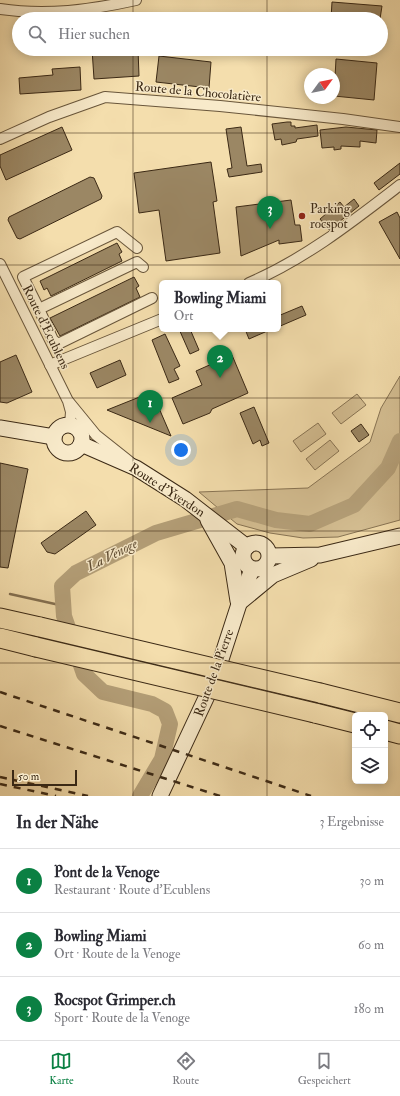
<!DOCTYPE html>
<html lang="de">
<head>
<meta charset="utf-8">
<style>
  :root { --surface:#fff; --page:#f2f2f3; --text:#2b2b33; --muted:#7c7c81; --line:#e1e1e2; --accent:#0b8043 }
  body { margin:0; font-family:"IM FELL Double Pica",serif; background:var(--page); color:var(--text) }
  .controls { position:absolute; right:12px; bottom:12px; display:grid; overflow:hidden; border-radius:6px; box-shadow:0 2px 10px #0003 }
  .controls button { width:36px; height:36px; display:grid; place-items:center; padding:0; border:0; border-bottom:1px solid var(--line); background:var(--surface); color:var(--text); font:20px sans-serif }
  .compass { position:absolute; left:304px; top:68px; width:36px; height:36px; border-radius:50%; background:var(--surface); box-shadow:0 2px 10px #0003; rotate:57deg }
  .scale { position:absolute; left:12px; bottom:10px; width:65px; box-sizing:border-box; padding-left:4px; border:2px solid #3b2915; border-top:0; font-size:11px; line-height:14px; white-space:nowrap; color:#3b2915; -webkit-text-stroke:3px #f8eaca; paint-order:stroke }
  .you { position:absolute; left:181px; top:450px; width:14px; height:14px; margin:-10px; border:3px solid #fff; border-radius:50%; background:#1a73e8; box-shadow:0 0 0 6px #1a73e833 }
  .badge { display:grid; place-items:center; width:26px; height:26px; border-radius:50%; background:var(--accent); color:#fff; font-size:13px; font-weight:700 }
  .pin { position:absolute; translate:-50% -33px; filter:drop-shadow(0 1px 2px #0008) }
  .pin::after { content:''; position:absolute; top:21px; width:14px; height:12px; background:inherit; clip-path:polygon(0 0,100% 0,50% 100%) }
  .popup { position:absolute; left:159px; top:280px; width:122px; height:52px; box-sizing:border-box; display:grid; place-content:center; border-radius:6px; background:var(--surface); filter:drop-shadow(0 1px 3px #0005); font-size:13px; white-space:nowrap; color:var(--muted) }
  .popup b { font-size:15px; color:var(--text) }
  .popup::after { content:''; position:absolute; left:50%; top:100%; margin-left:-8px; border:8px solid transparent; border-top-color:var(--surface) }
  .list { margin:0; padding:0; list-style:none }
  h2 { display:flex; justify-content:space-between; align-items:center; height:52px; margin:0; padding:0 16px; font-size:17px }
  h2 small { font-size:13px; font-weight:400; color:var(--muted) }
  .list li { display:grid; grid-template-columns:26px 1fr auto; gap:12px; align-items:center; box-sizing:border-box; height:64px; padding:0 16px; border-top:1px solid var(--line) }
  .list b { display:block; font-size:15px; white-space:nowrap }
  .list p { margin:0; font-size:13px; white-space:nowrap; color:var(--muted) }
  .list em { font-size:13px; font-style:normal; color:var(--muted) }
  .icon { flex:none; width:22px; height:22px; fill:none; stroke:currentColor; stroke-width:2; stroke-linecap:round; stroke-linejoin:round }
  .map { position:relative; flex:none; width:400px; height:796px; overflow:hidden }
  .search { position:absolute; background:var(--surface); box-shadow:0 2px 10px #0003; left:12px; right:12px; top:12px; height:44px; display:flex; align-items:center; gap:10px; box-sizing:border-box; padding:0 14px; border-radius:22px; color:var(--muted); font-size:15px }
  .sheet { height:244px; background:var(--surface) }
  nav { display:flex; justify-content:space-around; align-items:center; box-sizing:border-box; height:56px; border-top:1px solid var(--line); background:var(--surface); font-size:11px; color:var(--muted) }
  nav a { display:grid; justify-items:center; gap:2px }
  nav .on { color:var(--accent) }
  .map>svg:first-child { display:block }
</style>
</head>
<body>
<div class="map">
<svg width="400" height="796" viewBox="0 0 400 796">
  <rect width="100%" height="100%" fill="#f4dead"/>
  <filter id="stains"><feTurbulence type="fractalNoise" baseFrequency=".005" numOctaves="4"/><feColorMatrix values="0 0 0 0 .2 0 0 0 0 .09 0 0 0 0 .02 0 0 0 .5 -.17"/></filter>
  <radialGradient id="worn" r=".72"><stop offset=".6" stop-color="#630" stop-opacity="0"/><stop offset="1" stop-color="#630" stop-opacity=".3"/></radialGradient>
  <g fill="#d5bf93" stroke="#887454">
    <polygon points="400,376 400,520 338,537 303,538 270,533 237,524 199,492 308,488 370,442 381,408"/>
    <polygon points="357,394 366,405 341,424 332,413"/>
    <polygon points="318,423 326,434 301,452 293,441"/>
    <polygon points="330,440 339,451 315,470 306,459"/>
  </g>
  <g fill="none" stroke-linecap="round" stroke-linejoin="round">
    <polyline stroke="#847051" stroke-width="2.5" points="10,594 64,606"/>
    <polyline stroke="#b5a079" stroke-width="16" points="140,796 162,759 170,724 165,711 152,704 103,692 84,674 64,616 62,586 76,573 156,533 237,509 276,520 310,524 354,505 388,468 400,441"/>
  </g>
  <g fill="#9b8764" stroke="#3b2915">
    <polygon points="332,2 382,6 380,19 331,19"/>
    <polygon points="92,49 138,49 139,76 94,79"/>
    <polygon points="159,56 211,62 209,88 156,82"/>
    <polygon points="336,59 377,63 374,100 334,96"/>
    <polygon points="80,67 81,90 20,94 19,78 53,75 52,69"/>
    <polygon points="287,122 291,122 291,126 295,126 295,128 317,125 318,136 297,139 296,142 282,145 281,139 275,140 272,124"/>
    <polygon points="62,127 72,150 6,180 0,166 0,155"/>
    <polygon points="241,127 247,166 261,164 262,172 229,177 227,169 232,168 226,129"/>
    <polygon points="346,127 377,130 376,143 360,141 360,147 341,146 341,149 334,150 334,147 322,148 320,130"/>
    <polygon points="211,162 217,201 213,202 220,253 166,261 159,210 139,213 134,173"/>
    <polygon points="400,163 400,174 379,190 374,183"/>
    <polygon points="90,177 94,178 102,196 101,199 20,239 17,238 8,220 9,217"/>
    <polygon points="354,199 359,206 329,230 320,219 340,202 344,207"/>
    <polygon points="291,200 295,225 300,225 302,241 279,244 279,240 241,256 236,207"/>
    <polygon points="397,212 400,218 400,259 379,222"/>
    <polygon points="117,243 122,252 119,254 122,261 51,296 47,288 44,290 40,281"/>
    <polygon points="134,277 139,286 136,288 140,297 60,336 50,318"/>
    <polygon points="302,306 306,315 278,327 278,316"/>
    <polygon points="179,329 190,329 199,350 190,354"/>
    <polygon points="245,329 272,329 249,339"/>
    <polygon points="165,334 180,366 174,369 179,379 169,383 152,340"/>
    <polygon points="16,355 32,392 7,403 0,402 0,362"/>
    <polygon points="232,355 248,393 212,409 210,413 183,424 172,398 202,385 196,371"/>
    <polygon points="120,360 126,375 97,388 90,373"/>
    <polygon points="152,392 171,436 107,410"/>
    <polygon points="254,407 269,443 262,446 260,440 253,444 240,413"/>
    <polygon points="361,424 369,435 359,442 351,431"/>
    <polygon points="0,463 28,469 8,568 0,567"/>
    <polygon points="86,511 96,525 55,554 47,552 41,543"/>
  </g>
  <g fill="none" stroke-linecap="round" stroke-linejoin="round">
    <g stroke="#69563b" stroke-width="12">
      <g id="minor">
        <path d="M0,9C46,16 91,10 136,0"/>
        <polyline points="0,139 49,117 105,97 220,106 343,119 400,127"/>
        <polyline points="0,264 68,401 71,412 70,425"/>
        <polyline points="143,267 137,262 39,309 53,340 58,344 152,298"/>
        <path d="M249,283C305,259 352,222 400,185"/>
        <polyline points="39,309 23,277 117,232 137,248"/>
        <polyline points="50,365 162,319"/>
        <polyline points="69,402 96,435 130,462"/>
      </g>
    </g>
    <g stroke="#3b2915" stroke-width="17">
      <g id="secondary">
        <circle cx="68" cy="439" r="14"/>
        <polyline points="0,428 54,437"/>
        <polyline points="81,444 136,468 185,499 247,547"/>
        <polyline points="208,520 232,563 238,601"/>
        <circle cx="256" cy="556" r="13"/>
        <polyline points="270,556 320,555 400,536"/>
        <polyline points="239,603 273,575 311,559"/>
        <polyline points="160,796 214,681 239,604 252,569"/>
      </g>
    </g>
    <g stroke="#3b2915" stroke-width="21">
      <g id="motorway">
        <polyline points="0,618 40,627"/>
        <polyline points="0,638 36,647"/>
        <polyline points="320,693 400,713"/>
        <polyline points="315,713 355,723"/>
        <polyline points="385,730 400,734"/>
      </g>
    </g>
    <use href="#minor" stroke="#f8eaca" stroke-width="10"/>
    <use href="#secondary" stroke="#f8eaca" stroke-width="15"/>
    <use href="#motorway" stroke="#f4dead" stroke-width="19"/>
    <g stroke="#3b2915" stroke-width="2.5" stroke-dasharray="7 7" stroke-linecap="butt">
      <polyline points="0,692 311,796"/>
      <polyline points="0,726 220,796"/>
      <polyline points="0,777 88,796"/>
      <polyline points="0,784 56,796"/>
    </g>
    <g stroke="#3b2915" stroke-width="21" stroke-linecap="butt">
      <g id="motorway-bridge">
        <polyline points="40,627 320,693"/>
        <polyline points="36,647 315,713"/>
      </g>
    </g>
    <use href="#motorway-bridge" stroke="#f4dead" stroke-width="19"/>
  </g>
  <path fill="none" stroke="#3b2915" stroke-width="1" stroke-opacity="0.55" d="M133,0V19M267,0V19M133,49V796M267,49V796M0,133H400M0,265H400M0,398H400M0,531H400M0,663H400"/>
  <circle fill="#8f2418" stroke="#f8eaca" stroke-width="1.5" cx="302" cy="216" r="4"/>
  <g text-anchor="middle" dominant-baseline="central" stroke-width="3" stroke-linejoin="round" paint-order="stroke">
    <g font-size="13" fill="#3b2915" stroke="#f8eaca">
      <text transform="translate(198 92) rotate(5)">Route de la Chocolatière</text>
      <text transform="translate(46 327) rotate(64)">Route d'Ecublens</text>
      <text transform="translate(167 490) rotate(33)">Route d'Yverdon</text>
      <text transform="translate(214 673) rotate(-70)">Route de la Pierre</text>
    </g>
    <g font-size="13" fill="#3b2915" stroke="#f8eaca" text-anchor="start">
      <text x="310" y="209">Parking<tspan x="310" dy="15">rocspot</tspan></text>
    </g>
    <g font-size="14" font-style="italic" fill="#604d33" stroke="#f8eaca">
      <text transform="translate(112 555) rotate(-27)">La Venoge</text>
    </g>
  </g>
  <rect width="100%" height="100%" filter="url(#stains)"/>
  <rect width="100%" height="100%" fill="url(#worn)"/>
</svg>
<div class="controls">
<button><svg class="icon" aria-label="locate" viewBox="0 0 24 24"><circle cx="12" cy="12" r="6"/><path d="M12 2v4M12 18v4M2 12h4M18 12h4"/></svg></button>
<button><svg class="icon" aria-label="layers" viewBox="0 0 24 24"><path d="M12 4l9 5-9 5-9-5zM3 14l9 5 9-5"/></svg></button>
</div>
<svg class="compass" viewBox="-18 -18 36 36"><path d="M0-13l5 13h-10z" fill="#e53935"/><path d="M0 13l5-13h-10z" fill="#7c7c81"/></svg>
<div class="scale">50 m</div>
<div class="you"></div>
<div class="pin badge" style="left:150px;top:423px">1</div>
<div class="pin badge" style="left:220px;top:378px">2</div>
<div class="popup"><b>Bowling Miami</b>Ort</div>
<div class="pin badge" style="left:270px;top:229px">3</div>
<div class="search"><svg class="icon" aria-label="search" viewBox="0 0 24 24"><circle cx="10" cy="10" r="6"/><path d="M15 15l6 6"/></svg>Hier suchen</div>
</div>
<section class="sheet">
<h2>In der Nähe<small>3 Ergebnisse</small></h2>
<ul class="list">
<li><span class="badge">1</span><div><b>Pont de la Venoge</b><p>Restaurant · Route d'Ecublens</p></div><em>30 m</em></li>
<li><span class="badge">2</span><div><b>Bowling Miami</b><p>Ort · Route de la Venoge</p></div><em>60 m</em></li>
<li><span class="badge">3</span><div><b>Rocspot Grimper.ch</b><p>Sport · Route de la Venoge</p></div><em>180 m</em></li>
</ul>
</section>
<nav>
<a class="on"><svg class="icon" aria-label="map" viewBox="0 0 24 24"><path d="M3 6l6-2 6 2 6-2v14l-6 2-6-2-6 2zM9 4v14M15 6v14"/></svg>Karte</a>
<a><svg class="icon" aria-label="directions" viewBox="0 0 24 24"><path d="M12 3l9 9-9 9-9-9zM9 14v-3h6M13 9l2 2-2 2"/></svg>Route</a>
<a><svg class="icon" aria-label="saved" viewBox="0 0 24 24"><path d="M7 4h10v16l-5-4-5 4z"/></svg>Gespeichert</a>
</nav>
</body>
</html>
